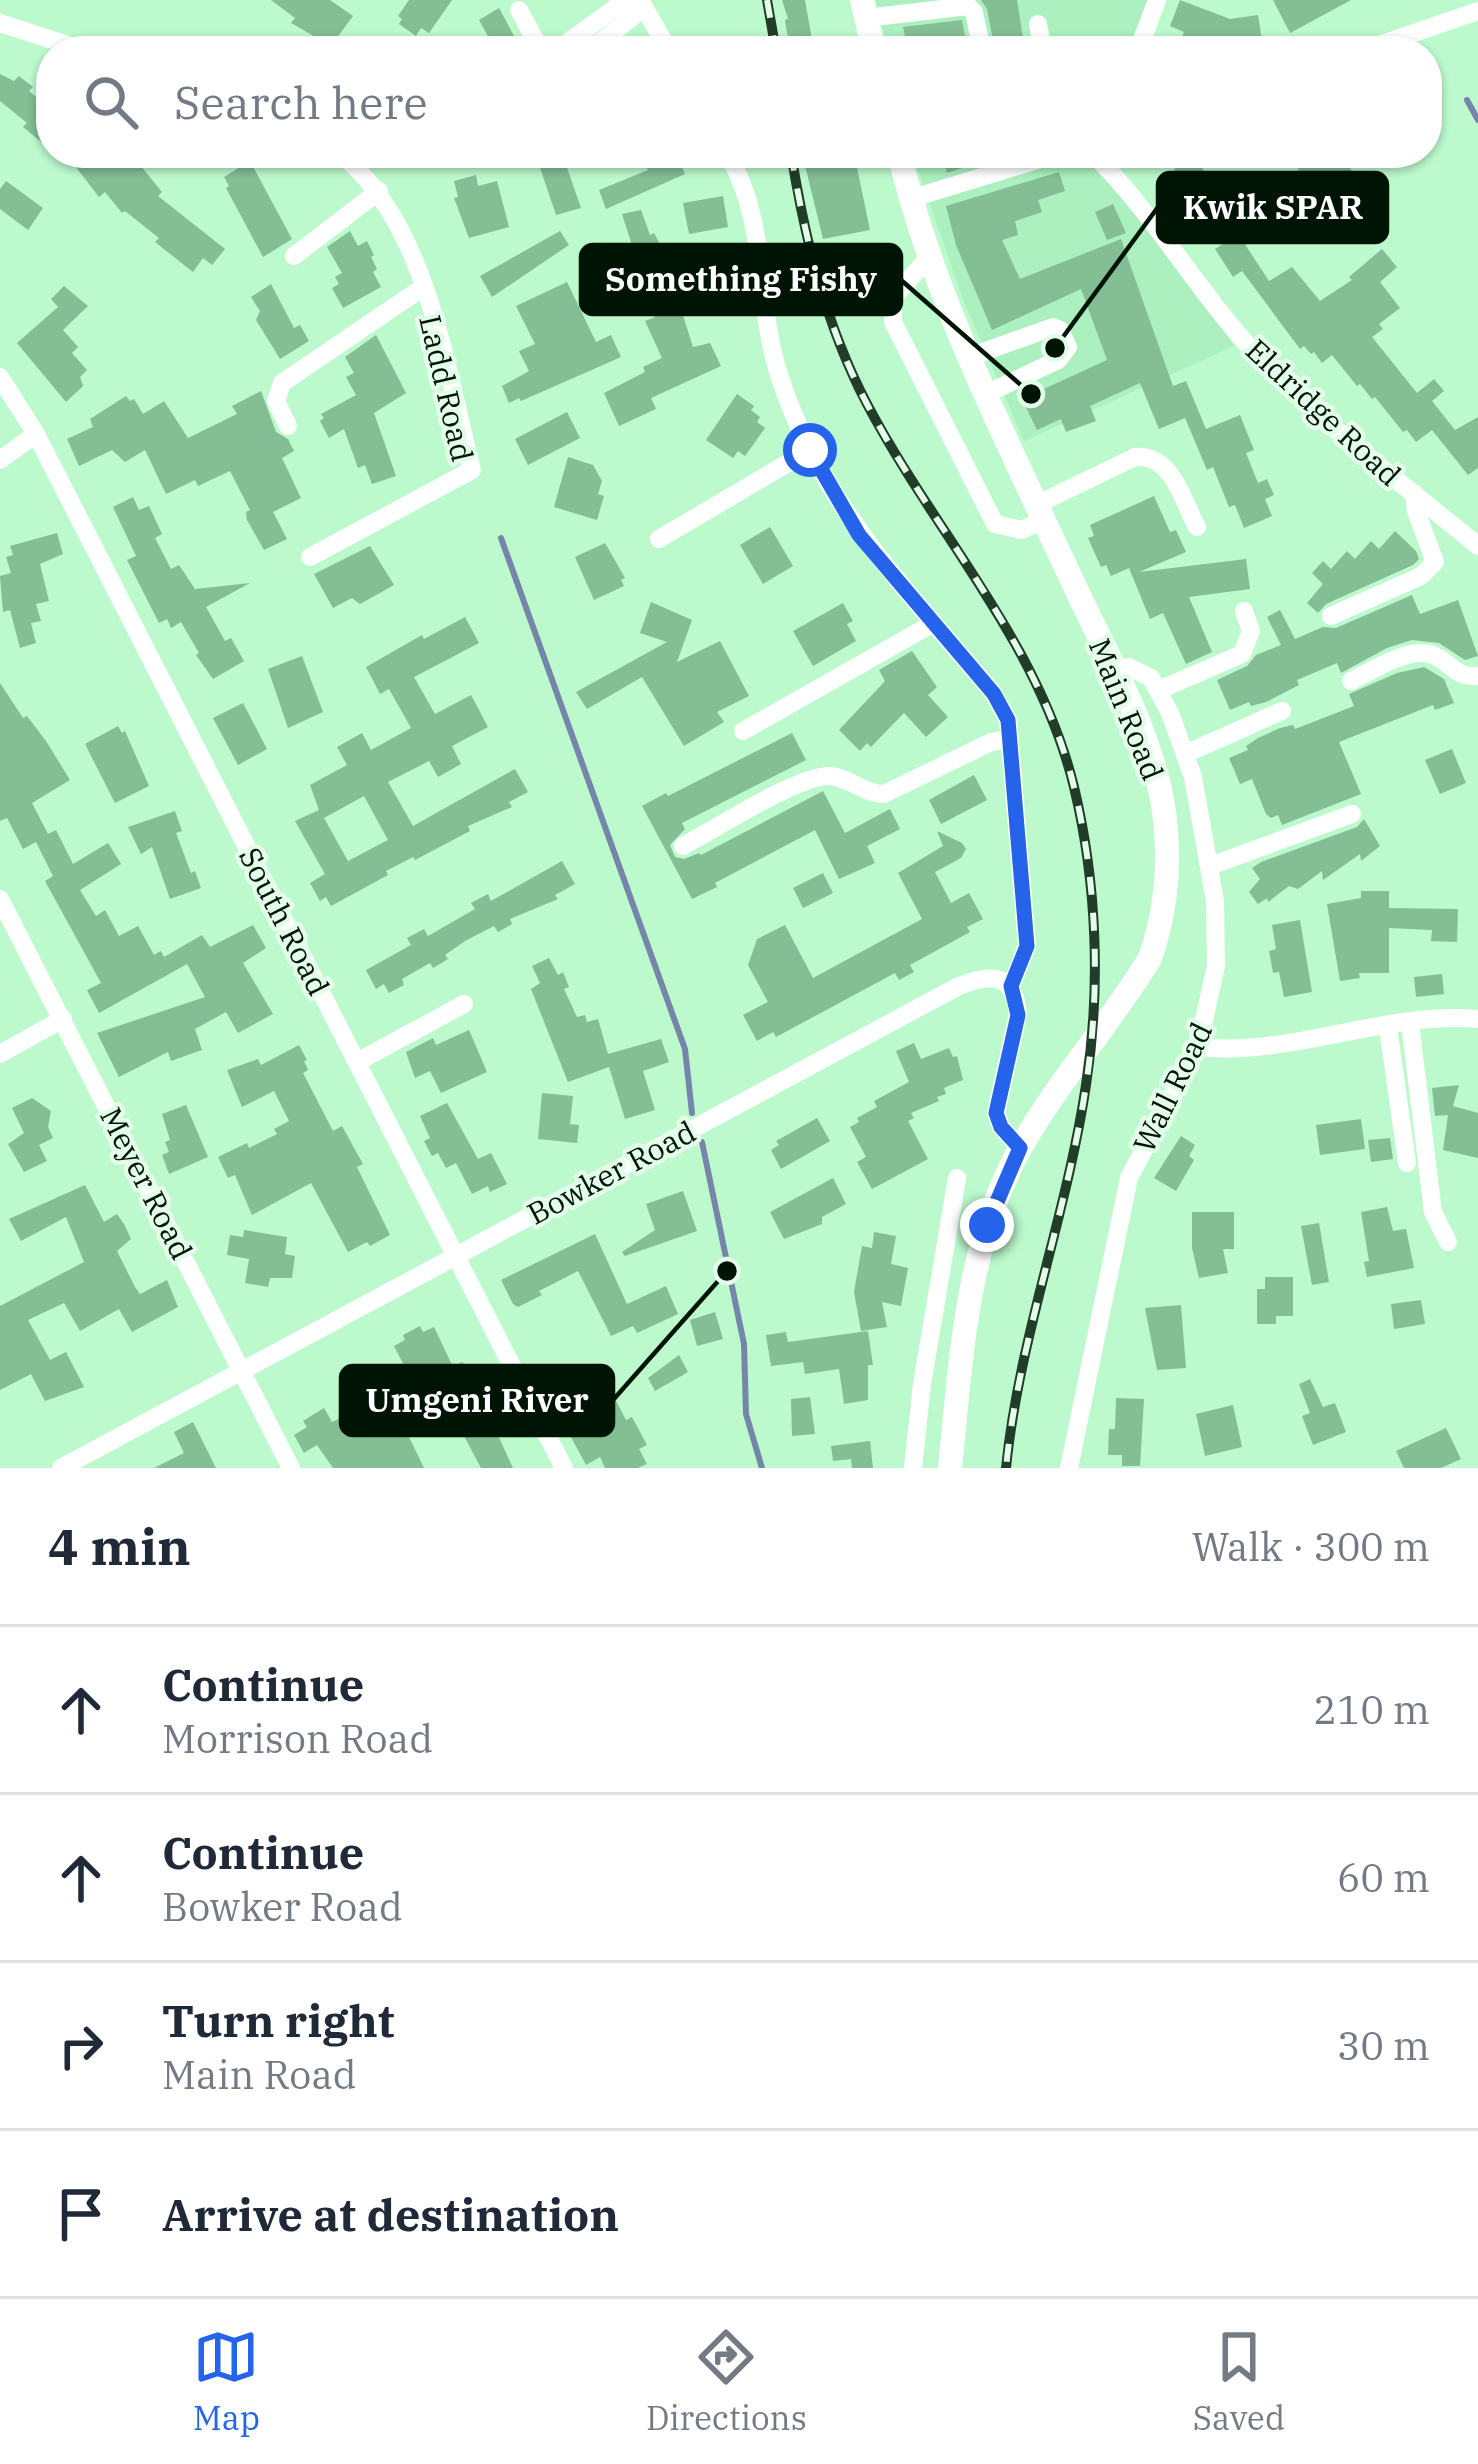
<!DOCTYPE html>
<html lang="en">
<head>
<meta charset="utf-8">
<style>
  :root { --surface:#fff; --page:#f2f2f3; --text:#1f2937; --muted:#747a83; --line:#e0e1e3; --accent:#2563eb }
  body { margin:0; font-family:"IBM Plex Serif",serif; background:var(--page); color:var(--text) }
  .stop { position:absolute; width:36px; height:36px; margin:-27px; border:9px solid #2563eb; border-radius:50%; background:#fff }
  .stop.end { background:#2563eb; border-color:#fff; box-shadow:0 3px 12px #0008 }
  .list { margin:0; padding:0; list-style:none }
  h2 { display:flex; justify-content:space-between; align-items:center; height:156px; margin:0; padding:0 48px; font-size:51px }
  h2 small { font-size:39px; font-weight:400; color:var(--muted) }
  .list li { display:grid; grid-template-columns:78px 1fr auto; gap:36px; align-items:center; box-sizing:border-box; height:168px; padding:0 48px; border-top:3px solid var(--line) }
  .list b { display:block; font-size:45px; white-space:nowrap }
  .list p { margin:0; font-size:39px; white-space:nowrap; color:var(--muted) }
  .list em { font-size:39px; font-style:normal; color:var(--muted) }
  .icon { flex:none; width:66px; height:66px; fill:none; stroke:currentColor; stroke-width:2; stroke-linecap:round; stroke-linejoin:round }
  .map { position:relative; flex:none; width:1478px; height:1468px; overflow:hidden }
  .search { position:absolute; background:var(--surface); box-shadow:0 3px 9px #0004; left:36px; right:36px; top:36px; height:132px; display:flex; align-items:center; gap:30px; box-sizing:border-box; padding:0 42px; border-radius:48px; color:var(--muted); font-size:45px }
  .sheet { height:828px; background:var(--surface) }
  nav { display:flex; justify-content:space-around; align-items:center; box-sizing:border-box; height:168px; border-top:3px solid var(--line); background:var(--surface); font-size:33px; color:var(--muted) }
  nav a { display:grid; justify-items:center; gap:6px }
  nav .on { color:var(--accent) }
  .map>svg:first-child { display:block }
</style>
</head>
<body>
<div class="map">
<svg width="1478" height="1468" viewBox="0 0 1478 1468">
  <rect width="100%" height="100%" fill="#bcf9cd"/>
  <g fill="#acf0bf">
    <polygon points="876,0 1148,0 1127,51 888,51"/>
    <polygon points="912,153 1107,153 1234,346 1024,441 962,297"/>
  </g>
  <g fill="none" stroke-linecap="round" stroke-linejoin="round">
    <g stroke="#7686aa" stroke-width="6">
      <polyline points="1467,100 1478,120"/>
      <polyline points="501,538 685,1049 692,1113"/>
      <polyline points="702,1142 744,1344 746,1414 762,1468"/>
    </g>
  </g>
  <g fill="#83be95" fill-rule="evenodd">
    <polygon points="271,0 330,0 353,16 331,46 291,23 295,18"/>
    <polygon points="409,0 452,0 429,33 421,28 416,36 399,24 402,19 398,16"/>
    <polygon points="782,0 805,0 814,51 790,51 785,20 788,19"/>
    <polygon points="981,0 1017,0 1025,51 995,51 987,9"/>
    <polygon points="1180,0 1230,19 1258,15 1263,47 1177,51 1184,32 1170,26"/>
    <polygon points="1273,0 1351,0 1290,33"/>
    <polygon points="499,8 522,51 496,51 479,20"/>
    <polygon points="962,20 968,51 908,51 903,27"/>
    <polygon points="0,74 14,81 19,76 33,87 29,91 51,109 51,150 23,127 27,123 0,101"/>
    <polygon points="65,153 108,153 117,164 131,154 162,192 158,196 225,249 212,265 203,258 193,272 155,242 159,238 125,211 122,213 105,192 99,197"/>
    <polygon points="535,153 562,153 581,208 556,215"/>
    <polygon points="640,153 676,153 685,174 606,209 599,190 648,170"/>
    <polygon points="802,153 854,153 870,230 823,239"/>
    <polygon points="942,153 999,153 999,155 947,173"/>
    <polygon points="1295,153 1345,153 1357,187 1348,190 1349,195 1307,210"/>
    <polygon points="1199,159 1211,190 1187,201 1174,169"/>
    <polygon points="250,161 292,239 263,257 226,188 229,186 224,177"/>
    <polygon points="1059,172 1065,191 1038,200 1042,212 1015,221 1018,235 1002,240 1020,279 1121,239 1173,386 1186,381 1206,429 1240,415 1254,450 1246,453 1258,483 1267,479 1274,495 1265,499 1272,516 1244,528 1235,505 1229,507 1213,467 1207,470 1185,418 1159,429 1140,383 1090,406 1096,421 1066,432 1061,419 1037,430 1022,399 1107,360 1081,289 992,330 956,245 946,206"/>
    <polygon points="476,175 478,186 497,181 509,227 469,238 454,198 458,197 454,181"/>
    <polygon points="6,181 43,208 28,230 0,209 0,189"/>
    <polygon points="1235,192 1252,217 1235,229 1269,281 1292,267 1320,301 1352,280 1349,277 1382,249 1397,267 1380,282 1400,308 1379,324 1383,329 1372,337 1417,393 1434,379 1444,391 1432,401 1455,430 1478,417 1478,468 1468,475 1432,430 1416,442 1407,430 1403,432 1375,397 1372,399 1360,384 1357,386 1332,355 1322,363 1314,352 1311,354 1304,346 1300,349 1242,271 1233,277 1215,249 1223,244 1210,224 1222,216 1215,206"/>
    <polygon points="723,196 728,227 689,234 683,203"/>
    <polygon points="1113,204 1126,233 1107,240 1095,212"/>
    <polygon points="641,210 650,235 654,233 661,246 693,347 710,343 721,366 651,398 656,409 619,426 604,393 645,372 643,367 662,358 645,321 655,317 641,275 636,276 630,259 636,258 622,214"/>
    <polygon points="350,231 358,246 367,241 374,255 371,257 377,269 373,272 381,287 343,308 332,288 339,284 335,277 342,273 327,247"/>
    <polygon points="560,231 569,245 492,297 480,276"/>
    <polygon points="567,282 596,342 611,335 621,357 521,401 519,398 509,403 502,386 529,371 519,351 535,344 516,306"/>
    <polygon points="271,284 294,328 300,325 309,341 280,359 256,320 260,311 251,297"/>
    <polygon points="64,286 88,306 63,330 78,347 72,353 87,370 80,377 83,386 66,402 17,343 58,307 51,299"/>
    <polygon points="376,335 406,393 374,413 396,476 372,484 365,465 358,468 344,429 329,438 320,421 324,418 321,414 356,395 346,377 354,373 345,357"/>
    <polygon points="261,391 276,432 288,439 294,451 282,458 301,498 273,512 287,539 264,550 247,520 246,512 250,510 230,471 198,486 195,480 166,494 145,450 125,462 112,450 79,466 67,439 93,427 90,419 126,396 130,401 134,399 143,414 164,401 188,438 237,414 232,406"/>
    <polygon points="737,394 754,406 751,410 760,417 757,422 765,428 745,456 738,451 733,458 706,440"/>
    <polygon points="567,412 580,438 528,465 515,439"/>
    <polygon points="568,457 593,465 602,481 598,494 604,496 597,520 554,507"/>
    <polygon points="1154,496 1170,532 1176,530 1186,552 1139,572 1246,559 1250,589 1189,597 1212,652 1186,664 1163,613 1150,619 1129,568 1111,576 1106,565 1101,567 1088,538 1094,536 1090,525"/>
    <polygon points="133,497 139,510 149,506 162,534 155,538 171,569 179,565 195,589 250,583 206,607 225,641 231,638 244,661 213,679 196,655 199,653 181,622 171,628 167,619 159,623 127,560 136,556 113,507"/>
    <polygon points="770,527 793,566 763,584 740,545"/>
    <polygon points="1395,531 1416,551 1419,559 1413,565 1326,604 1318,613 1307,603 1323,584 1312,573 1323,561 1331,569 1347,551 1355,559 1371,541 1379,549"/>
    <polygon points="57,533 63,554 40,564 49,601 36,604 41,621 31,623 36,643 20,648 10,610 3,612 0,576 11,573 6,557 13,555 10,546"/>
    <polygon points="605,543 625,578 621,580 624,586 594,600 575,557"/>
    <polygon points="370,546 394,585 360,604 352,598 333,608 314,574"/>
    <polygon points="1412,595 1420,614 1458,600 1478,656 1465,660 1439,643 1412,640 1387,648 1341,673 1337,663 1297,680 1299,685 1266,702 1251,706 1249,702 1230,710 1217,680 1247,666 1256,655 1281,645 1267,617 1280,610 1295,639 1323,627 1336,628"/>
    <polygon points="651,602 692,620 677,662 720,641 749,696 717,712 724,722 684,746 642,677 587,709 576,692 667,642 640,633"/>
    <polygon points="843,603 853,621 847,624 856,641 813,666 793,631"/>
    <path d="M465,617L479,643L414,677L435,714L471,695L488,727L452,746L461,764L438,777L429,761L388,782L413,826L515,769L528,792L509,802L512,807L468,826L470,831L415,860L413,857L386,871L388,875L331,906L326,897L320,901L310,883L325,874L295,821L319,810L310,785L347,765L337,747L362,733L371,750L411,728L389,689L380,694L366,667L422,635L424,639ZM364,796L388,840L348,861L324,818Z"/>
    <polygon points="912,651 937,687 928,695 948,717 926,737 904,713 871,747 867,743 860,751 839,730 885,681 879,670"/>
    <polygon points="302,656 323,712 288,728 268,669"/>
    <polygon points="1424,667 1444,679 1454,703 1435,710 1433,705 1339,742 1361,794 1282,825 1278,815 1271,818 1266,814 1252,779 1240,784 1229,758 1248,750 1246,746 1258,738 1280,728 1293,725 1295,729 1354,706 1349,694 1397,673"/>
    <polygon points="0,683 23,718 27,716 46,741 70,780 32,803 48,834 56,830 73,864 108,843 121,864 80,890 96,916 105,910 119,936 138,926 154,955 161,951 164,957 202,935 210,947 253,925 266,948 243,963 273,1014 238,1033 226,1012 195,1029 202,1050 171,1061 168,1052 119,1077 97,1033 205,997 187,964 99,1013 87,990 101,983 45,881 53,876 36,842 23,849 7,818 0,821"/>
    <polygon points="243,703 267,749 238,765 213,718"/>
    <polygon points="118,726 122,733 125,731 149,786 115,803 85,744"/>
    <polygon points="792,733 806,760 682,823 685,829 670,845 675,857 684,859 699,853 701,855 823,791 845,833 890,809 900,829 867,846 875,863 839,879 815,830 715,883 717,887 692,899 642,806 666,793 668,796"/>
    <polygon points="1452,749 1466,783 1440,794 1425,760"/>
    <polygon points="974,775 987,800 941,824 929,800"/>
    <polygon points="175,811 182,831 176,833 191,873 195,871 201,888 170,899 152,847 141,854 128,827"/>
    <polygon points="1364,819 1380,846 1361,861 1360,854 1323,880 1322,871 1298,889 1289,886 1268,902 1267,898 1258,904 1249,892 1260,879 1252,868 1261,862 1357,827"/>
    <polygon points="937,831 962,843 966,849 961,858 935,872 951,903 969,893 983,919 967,927 970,932 910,965 914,972 899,980 895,973 776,1037 773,1032 757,1041 743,1015 768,1002 748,965 757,939 785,925 813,978 922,919 898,873 943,846"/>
    <polygon points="562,861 575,884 555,895 558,899 510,919 512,924 498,932 494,926 465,941 445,955 448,959 433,968 430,963 402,979 404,985 389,993 384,984 376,989 366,970 411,945 407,938 424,929 428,936 475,909 471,903 488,894 491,901"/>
    <polygon points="823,873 833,893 803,908 793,888"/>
    <polygon points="1361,891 1389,891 1389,908 1458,909 1457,942 1431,941 1432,930 1389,928 1389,973 1359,973 1360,978 1340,981 1327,904 1361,898"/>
    <polygon points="1300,920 1312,992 1284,997 1279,972 1273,973 1269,951 1276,949 1272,925"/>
    <polygon points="549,958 558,975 563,972 569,987 564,989 577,1017 585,1015 587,1022 598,1019 608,1054 661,1039 669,1062 643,1071 655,1110 625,1119 609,1067 568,1082 531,989 540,983 532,966"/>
    <polygon points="1442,974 1444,994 1416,997 1414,977"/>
    <polygon points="469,1030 487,1072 441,1093 430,1071 415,1078 406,1052 433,1038 436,1045"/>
    <polygon points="914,1043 921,1059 949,1048 953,1057 957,1056 963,1080 944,1088 946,1094 937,1097 939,1101 911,1113 914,1118 908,1121 928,1159 872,1189 857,1162 866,1157 850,1127 859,1122 857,1118 877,1107 874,1101 909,1082 896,1051"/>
    <polygon points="299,1045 307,1060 304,1061 308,1070 303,1073 333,1131 342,1126 363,1164 357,1167 390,1235 370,1246 367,1242 348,1252 311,1183 252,1215 235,1175 228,1178 218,1157 247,1143 249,1148 277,1134 274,1129 289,1121 274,1091 242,1107 227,1070 258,1059 261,1065"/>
    <polygon points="1459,1085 1453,1106 1478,1113 1478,1158 1443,1150 1448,1115 1435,1116 1432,1088"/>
    <polygon points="542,1093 573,1096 570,1124 579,1125 577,1143 538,1139"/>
    <polygon points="32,1098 51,1111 48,1127 53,1138 39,1145 47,1161 24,1172 8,1144 24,1133 12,1108"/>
    <polygon points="447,1103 478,1159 491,1153 507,1184 490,1192 488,1186 472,1194 456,1163 446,1168 438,1153 432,1156 424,1141 430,1138 420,1116"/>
    <polygon points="186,1105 208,1157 169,1174 162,1155 169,1152 165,1142 170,1140 162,1114"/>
    <polygon points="817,1118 830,1141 781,1169 771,1150 779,1145 776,1141"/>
    <polygon points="1361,1119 1365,1149 1320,1155 1316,1125"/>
    <polygon points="1181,1136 1195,1145 1189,1156 1194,1160 1176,1191 1154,1178"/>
    <polygon points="1390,1138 1393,1159 1371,1162 1368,1140"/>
    <polygon points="833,1178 846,1204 822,1217 822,1224 784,1239 770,1212"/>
    <polygon points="85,1185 104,1222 117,1214 124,1224 131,1239 117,1251 135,1287 140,1294 167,1280 178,1307 132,1332 119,1309 80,1331 64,1303 28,1320 50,1360 66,1352 84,1387 45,1401 31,1374 0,1390 0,1306 84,1262 66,1217 21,1241 9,1219"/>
    <polygon points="683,1191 697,1231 625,1256 622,1252 655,1230 646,1204"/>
    <polygon points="1387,1207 1393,1231 1406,1229 1414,1268 1367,1277 1364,1262 1369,1261 1361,1212"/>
    <polygon points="1192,1212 1234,1212 1234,1249 1223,1249 1228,1273 1199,1278 1192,1248"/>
    <polygon points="1319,1223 1329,1282 1312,1285 1301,1226"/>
    <polygon points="244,1230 287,1237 285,1254 295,1256 292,1278 270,1278 268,1287 245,1283 249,1259 227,1255 230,1235 243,1237"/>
    <polygon points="874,1232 896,1236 891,1264 908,1268 901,1306 882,1302 887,1327 861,1331 854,1292 862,1246 872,1248"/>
    <polygon points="595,1234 627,1304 666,1286 678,1314 637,1333 633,1326 611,1336 578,1271 539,1291 542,1295 518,1307 513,1304 501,1280"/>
    <polygon points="1265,1277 1293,1277 1293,1316 1276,1316 1276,1324 1257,1324 1257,1289 1265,1289"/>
    <polygon points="1421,1300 1425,1324 1394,1329 1391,1304"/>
    <polygon points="1181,1305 1186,1368 1157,1370 1145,1308"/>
    <polygon points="715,1312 723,1339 697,1346 690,1320"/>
    <polygon points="420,1326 423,1332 434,1327 453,1367 462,1362 467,1368 513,1468 481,1468 438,1387 395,1408 424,1468 333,1468 317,1445 304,1453 294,1435 307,1427 303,1421 324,1408 332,1422 400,1389 397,1383 410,1377 394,1346 405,1340 403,1335"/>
    <polygon points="868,1331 873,1365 868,1365 868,1400 844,1404 839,1369 805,1374 803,1362 771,1366 766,1335 786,1332 788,1342"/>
    <polygon points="679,1355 688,1372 655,1391 648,1378"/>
    <polygon points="587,1370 604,1402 614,1397 626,1420 632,1417 647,1445 639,1449 647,1464 638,1468 605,1468 600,1457 586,1465 550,1398 557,1395 554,1387"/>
    <polygon points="1310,1379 1323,1407 1335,1403 1346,1432 1313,1445 1302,1416 1310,1413 1299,1384"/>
    <polygon points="810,1397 815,1434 792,1436 791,1399"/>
    <polygon points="1116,1398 1144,1399 1140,1466 1122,1466 1122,1455 1108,1455 1109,1429 1115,1429"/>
    <polygon points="1233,1405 1242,1447 1205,1456 1196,1414"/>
    <polygon points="193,1422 216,1468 154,1468 184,1453 174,1432"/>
    <polygon points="1446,1428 1461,1459 1441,1468 1404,1468 1396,1451"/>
    <polygon points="870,1441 873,1468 852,1468 851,1459 833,1461 831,1446"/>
  </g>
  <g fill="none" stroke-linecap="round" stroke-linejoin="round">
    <g stroke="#fff" stroke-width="18">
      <polyline points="640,0 669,51"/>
      <polyline points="519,10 541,51"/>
      <polyline points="866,18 968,6 974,12 982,51"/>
      <polyline points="0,23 86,51"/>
      <polyline points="1038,24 1043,51"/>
      <polyline points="556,51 626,0"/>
      <polyline points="589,51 644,8"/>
      <polyline points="1138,51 1157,0"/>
      <polyline points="1362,51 1478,11"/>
      <path d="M727,153C769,223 755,301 779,375C822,508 908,590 993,693L1008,720L1027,946L1011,986"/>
      <path d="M1092,153C1154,213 1196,290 1255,353C1322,424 1403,484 1478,546"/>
      <polyline points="910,199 1060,153"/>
      <polyline points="294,256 379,191"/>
      <polyline points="929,257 893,298 893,322 995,524 1021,530 1044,520"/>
      <polyline points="969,357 1053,327 1060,330 1068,347 1058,360 986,394"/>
      <polyline points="0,377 36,434 564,1468"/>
      <polyline points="288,426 276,401 282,383 422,288"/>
      <polyline points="0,460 36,434"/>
      <path d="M1038,504L1135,457C1172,454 1182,499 1197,527"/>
      <polyline points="659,539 810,450"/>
      <path d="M310,557L472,470C445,367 427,221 339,153"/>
      <polyline points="1331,616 1421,576 1435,562 1416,511 1414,493"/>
      <path d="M1351,681C1372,671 1412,644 1435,656C1452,664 1456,678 1478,676"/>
      <polyline points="1159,690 1242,654 1251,631 1244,611"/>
      <polyline points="743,731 932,624"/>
      <polyline points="1185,754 1282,711"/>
      <path d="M683,846C714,830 800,774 830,776C850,777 863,794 884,794L991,742L1010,739"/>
      <polyline points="1210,866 1352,814"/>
      <polyline points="0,899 291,1468"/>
      <polyline points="1410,1023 1433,1212 1448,1242"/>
      <polyline points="1388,1027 1407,1163"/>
      <path d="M1198,1047C1292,1057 1384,1011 1478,1019"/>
      <polyline points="0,1054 63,1019"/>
      <polyline points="357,1062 464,1004"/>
      <path d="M61,1468L959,986C992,973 1014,973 1018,1014L996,1113L1001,1127L1020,1148"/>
      <polyline points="913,1468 922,1384 957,1178"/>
      <polyline points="1069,1468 1129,1178 1198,1047 1216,966 1215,901 1193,777 1170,713 1151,678 1129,667 1114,670"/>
    </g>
    <g stroke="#fff" stroke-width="24">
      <polyline points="862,0 874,51"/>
      <path d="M899,153C936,307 1012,450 1078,593C1109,659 1151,732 1163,805C1171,857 1167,909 1150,958C1111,1023 1058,1081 1021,1147C966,1243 961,1361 950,1468"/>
    </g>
    <g stroke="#213c28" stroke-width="10">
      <g id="rail">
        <polyline points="767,0 776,51"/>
        <path d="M791,153C805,240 826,326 867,404C935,533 1039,643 1074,787C1097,883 1101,988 1086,1085C1067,1214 1019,1338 1006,1468"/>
      </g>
    </g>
    <use href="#rail" stroke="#e4fcea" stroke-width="6" stroke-dasharray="18" stroke-linecap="butt"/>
  </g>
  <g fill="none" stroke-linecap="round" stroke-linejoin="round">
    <polyline stroke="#2563eb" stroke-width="15" points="810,450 859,535 994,694 1008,720 1027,946 1011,986 1018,1015 996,1113 1001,1127 1020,1148 987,1225"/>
  </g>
  <g text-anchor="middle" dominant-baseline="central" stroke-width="9" stroke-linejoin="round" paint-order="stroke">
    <g font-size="30" fill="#001406" stroke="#e4fcea">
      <text transform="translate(447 388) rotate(77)">Ladd Road</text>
      <text transform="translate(1324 412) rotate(43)">Eldridge Road</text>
      <text transform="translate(1127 709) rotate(68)">Main Road</text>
      <text transform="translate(285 921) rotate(63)">South Road</text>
      <text transform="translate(1172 1087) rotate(-64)">Wall Road</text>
      <text transform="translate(611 1172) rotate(-28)">Bowker Road</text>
      <text transform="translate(147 1183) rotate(63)">Meyer Road</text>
    </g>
  </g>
  <path fill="none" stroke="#001406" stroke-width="4.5" d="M1055 348L1158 207M1031 394L901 280M727 1271L613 1400"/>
  <g fill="#001406" stroke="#e4fcea" stroke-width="4.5">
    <circle cx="1055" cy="348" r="12"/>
    <circle cx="1031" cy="394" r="12"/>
    <circle cx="727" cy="1271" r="12"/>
  </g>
  <g fill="#001406" stroke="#001406" stroke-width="4.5">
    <rect x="1158" y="173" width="229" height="69" rx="12"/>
    <rect x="581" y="245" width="320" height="69" rx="12"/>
    <rect x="341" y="1366" width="272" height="69" rx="12"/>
  </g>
  <g font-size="33" text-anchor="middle" font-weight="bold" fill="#fff">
    <text x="1273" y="219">Kwik SPAR</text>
    <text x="741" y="291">Something Fishy</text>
    <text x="477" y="1412">Umgeni River</text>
  </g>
</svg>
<div class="stop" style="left:810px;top:450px"></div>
<div class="stop end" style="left:987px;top:1225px"></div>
<div class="search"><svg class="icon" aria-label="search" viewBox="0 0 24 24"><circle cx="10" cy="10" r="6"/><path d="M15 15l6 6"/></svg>Search here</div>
</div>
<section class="sheet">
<h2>4 min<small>Walk · 300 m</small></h2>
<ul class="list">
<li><svg class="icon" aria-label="ahead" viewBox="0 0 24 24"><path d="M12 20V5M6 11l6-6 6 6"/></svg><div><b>Continue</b><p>Morrison Road</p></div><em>210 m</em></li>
<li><svg class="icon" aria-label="ahead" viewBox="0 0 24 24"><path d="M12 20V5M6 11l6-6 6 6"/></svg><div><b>Continue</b><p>Bowker Road</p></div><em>60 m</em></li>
<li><svg class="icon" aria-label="right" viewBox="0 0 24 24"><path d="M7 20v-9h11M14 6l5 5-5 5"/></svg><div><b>Turn right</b><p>Main Road</p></div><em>30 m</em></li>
<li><svg class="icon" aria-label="arrive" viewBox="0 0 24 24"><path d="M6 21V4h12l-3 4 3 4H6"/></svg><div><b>Arrive at destination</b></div></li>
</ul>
</section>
<nav>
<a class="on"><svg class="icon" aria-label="map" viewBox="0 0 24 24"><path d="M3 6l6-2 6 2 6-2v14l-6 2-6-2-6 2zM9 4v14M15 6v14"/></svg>Map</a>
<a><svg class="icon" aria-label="directions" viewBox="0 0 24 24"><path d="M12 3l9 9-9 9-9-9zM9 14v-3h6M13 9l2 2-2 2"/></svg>Directions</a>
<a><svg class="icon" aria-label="saved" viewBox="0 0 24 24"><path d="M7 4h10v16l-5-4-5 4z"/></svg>Saved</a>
</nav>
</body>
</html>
